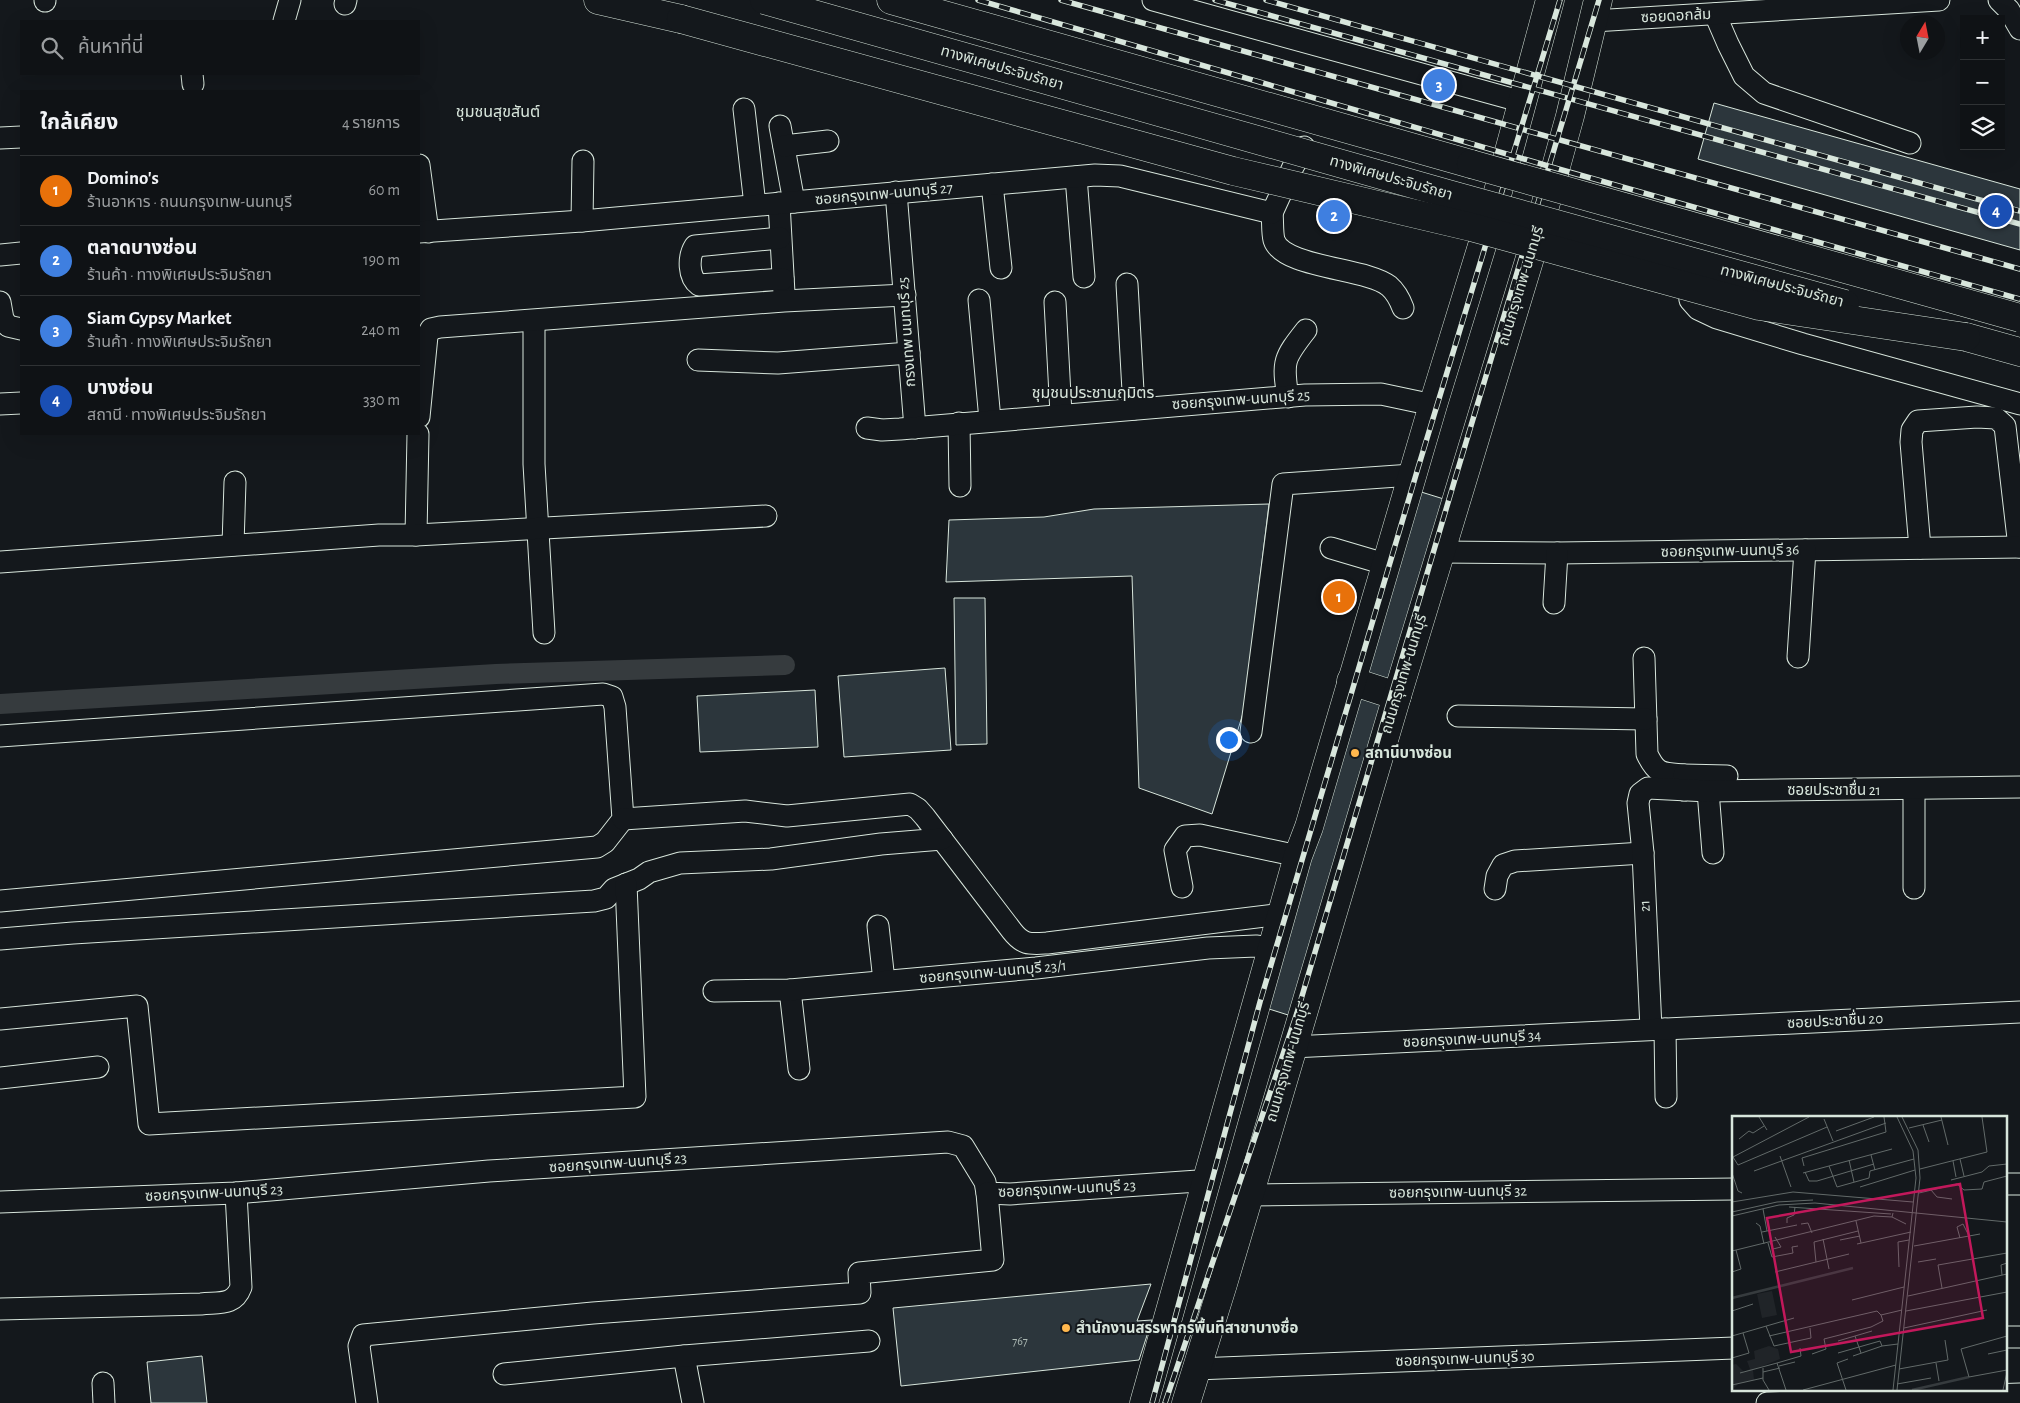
<!DOCTYPE html>
<html lang="th">
<head>
<meta charset="utf-8">
<style>
  :root { --surface:#0f1215; --page:#181b1e; --text:#f1f3f6; --muted:#9b9ea0; --line:#2f3234; --accent:#ffb74d }
  body { margin:0; font-family:"Alegreya Sans","Noto Sans Thai",sans-serif; background:var(--page); color:var(--text) }
  .controls { position:absolute; right:15px; top:15px; display:grid; overflow:hidden; border-radius:0px; box-shadow:0 5px 20px #0002 }
  .controls button { width:45px; height:45px; display:grid; place-items:center; padding:0; border:0; border-bottom:1px solid var(--line); background:var(--surface); color:var(--text); font:25px sans-serif }
  .compass { position:absolute; left:1900px; top:15px; width:45px; height:45px; border-radius:50%; background:var(--surface); box-shadow:0 5px 20px #0002; rotate:10deg }
  .you { position:absolute; left:1228px; top:739px; width:18px; height:18px; margin:-12px; border:4px solid #fff; border-radius:50%; background:#1a73e8; box-shadow:0 0 0 8px #1a73e833 }
  .badge { display:grid; place-items:center; width:32px; height:32px; border-radius:50%; background:var(--accent); color:#fff; font-size:16px; font-weight:700 }
  .pin { position:absolute; translate:-50% -50%; border:2px solid #fff; box-shadow:0 1px 5px #0006 }
  .list { margin:0; padding:0; list-style:none }
  h2 { display:flex; justify-content:space-between; align-items:center; height:65px; margin:0; padding:0 20px; font-size:21px }
  h2 small { font-size:16px; font-weight:400; color:var(--muted) }
  .list li { display:grid; grid-template-columns:32px 1fr auto; gap:15px; align-items:center; box-sizing:border-box; height:70px; padding:0 20px; border-top:1px solid var(--line) }
  .list b { display:block; font-size:19px; white-space:nowrap }
  .list p { margin:0; font-size:16px; white-space:nowrap; color:var(--muted) }
  .list em { font-size:16px; font-style:normal; color:var(--muted) }
  .icon { flex:none; width:28px; height:28px; fill:none; stroke:currentColor; stroke-width:2; stroke-linecap:round; stroke-linejoin:round }
  .map { position:relative; flex:none; width:2020px; height:1403px; overflow:hidden }
  .search { position:absolute; background:var(--surface); box-shadow:0 5px 20px #0002; left:20px; top:20px; width:400px; height:55px; display:flex; align-items:center; gap:12px; box-sizing:border-box; padding:0 18px; border-radius:0px; color:var(--muted); font-size:19px }
  .panel { position:absolute; background:var(--surface); box-shadow:0 5px 20px #0002; left:20px; top:90px; width:400px; height:345px; border-radius:0px }
  .map>svg:first-child { display:block }
</style>
</head>
<body>
<div class="map">
<svg width="2020" height="1403" viewBox="0 0 2020 1403">
  <rect width="100%" height="100%" fill="#14181c"/>
  <g fill="none" stroke-linecap="round" stroke-linejoin="round">
    <polyline stroke="#363b3e" stroke-width="20" points="0,704 496,674 785,665"/>
  </g>
  <g fill="#2c363c" stroke="#d8e6dc">
    <polygon points="1714,103 2020,189 2020,250 1698,159"/>
    <polygon points="1405,487 1460,504 1304,1020 1250,1003"/>
    <polygon points="1269,504 1244,710 1212,814 1139,788 1132,576 946,582 949,520 1044,517 1094,509"/>
    <polygon points="954,598 985,598 987,744 956,745"/>
    <polygon points="945,668 951,750 844,757 838,676"/>
    <polygon points="815,690 818,747 700,752 697,696"/>
    <polygon points="1151,1284 1137,1321 1152,1320 1139,1360 901,1386 893,1308"/>
    <polygon points="202,1356 207,1403 151,1403 147,1362"/>
  </g>
  <g fill="none" stroke-linecap="round" stroke-linejoin="round">
    <g stroke="#d8e6dc" stroke-width="23">
      <g id="minor">
        <polyline points="45,0 45,1"/>
        <polyline points="1153,0 1523,102"/>
        <polyline points="1999,0 2009,10 2020,29"/>
        <polyline points="345,4 346,0"/>
        <polyline points="1715,14 1728,44 1744,76 1764,93 1910,143"/>
        <polyline points="284,21 290,0"/>
        <polyline points="1593,21 1939,0"/>
        <polyline points="192,74 193,84"/>
        <polyline points="744,109 755,205"/>
        <polyline points="780,126 794,202"/>
        <polyline points="0,138 21,137"/>
        <polyline points="784,146 828,141"/>
        <polyline points="419,165 428,232"/>
        <polyline points="1076,177 1084,277"/>
        <polyline points="992,184 1001,268"/>
        <polyline points="896,192 915,428"/>
        <polyline points="779,203 784,293"/>
        <path d="M1272,213C1273,222 1272,232 1274,240C1283,268 1367,268 1389,286C1396,292 1400,300 1403,308"/>
        <polyline points="582,221 583,161"/>
        <polyline points="419,232 582,221 1095,175 1120,176 1272,213 1293,167 1304,147"/>
        <path d="M780,238L695,246C688,257 688,277 699,285L783,279"/>
        <polyline points="0,255 21,253"/>
        <polyline points="1687,276 1690,300 1698,309 1717,318 1803,344 2020,404"/>
        <polyline points="1127,284 1134,409"/>
        <polyline points="979,300 990,420"/>
        <polyline points="0,302 3,319 8,326 21,329"/>
        <polyline points="1055,302 1061,414"/>
        <polyline points="534,321 534,464 544,633"/>
        <polyline points="698,360 778,363 909,353"/>
        <path d="M1288,397C1282,361 1284,358 1306,330"/>
        <polyline points="0,404 21,403"/>
        <polyline points="419,417 427,336 431,329 440,327 784,301 905,295"/>
        <polyline points="959,423 960,486"/>
        <polyline points="867,428 882,430 900,429 1305,395 1381,394 1433,405"/>
        <polyline points="416,535 418,434"/>
        <polyline points="233,545 235,482"/>
        <polyline points="1331,548 1385,564"/>
        <polyline points="1920,548 1911,442 1912,430 1918,421 1977,417 1996,418 2005,426 2019,547"/>
        <polyline points="1440,552 1557,553 2020,547"/>
        <polyline points="0,562 379,535 416,535 766,516"/>
        <polyline points="1554,603 1557,553"/>
        <polyline points="1798,657 1805,550"/>
        <path d="M1644,658L1647,754C1657,775 1662,773 1684,775V790"/>
        <polyline points="1458,716 1646,719"/>
        <polyline points="1251,732 1283,484 1412,475"/>
        <polyline points="0,736 603,694 612,697 615,707 623,819 605,842 597,847 0,901"/>
        <polyline points="1684,775 1727,776"/>
        <polyline points="1914,789 1914,888"/>
        <polyline points="1708,791 1713,853"/>
        <path d="M623,819L745,811L787,816L910,804L918,809L925,817L1012,931C1023,945 1029,944 1047,943L1282,914"/>
        <polyline points="1182,887 1175,850 1185,836 1200,835 1298,856"/>
        <polyline points="1495,889 1497,876 1503,865 1515,861 1643,853"/>
        <polyline points="878,926 884,981"/>
        <polyline points="0,939 73,933 594,901 606,898 614,889 639,879 649,872 680,863 771,859 881,844 942,839"/>
        <polyline points="790,990 799,1069"/>
        <polyline points="714,991 790,990 1036,968 1208,948 1256,946 1272,948"/>
        <polyline points="0,1019 137,1006 149,1124 635,1097 626,884"/>
        <polyline points="1651,1029 1643,853 1638,803 1640,794 1648,788 1708,791 2020,787"/>
        <polyline points="1665,1029 1666,1097"/>
        <polyline points="1292,1047 2020,1012"/>
        <polyline points="0,1078 98,1067"/>
        <polyline points="2006,1184 2020,1184"/>
        <polyline points="1250,1195 1734,1189"/>
        <polyline points="0,1202 236,1193 489,1171 948,1142 963,1146 985,1182 987,1193 1010,1194 1198,1181 1206,1179"/>
        <path d="M0,1309L201,1304C219,1302 234,1306 241,1287L236,1193"/>
        <polyline points="2006,1337 2020,1337"/>
        <polyline points="684,1356 693,1403"/>
        <polyline points="1196,1369 1734,1348"/>
        <polyline points="504,1374 684,1356 869,1341"/>
        <polyline points="103,1383 104,1403"/>
        <polyline points="367,1403 359,1346 363,1335 593,1313 860,1293 859,1273 993,1260 987,1193"/>
        <polyline points="1767,1403 2020,1394"/>
      </g>
    </g>
    <g stroke="#d8e6dc" stroke-width="29">
      <g id="major">
        <polyline points="1351,681 1397,696"/>
        <polyline points="1144,1403 1298,856 1309,827 1433,405 1493,210 1550,0"/>
        <polyline points="1186,1403 1223,1284 1397,696 1539,228 1570,116 1598,0"/>
      </g>
    </g>
    <g stroke="#d8e6dc" stroke-width="29">
      <g id="highway">
        <polyline points="598,0 681,19"/>
        <polyline points="891,0 1471,164"/>
        <polyline points="1966,337 2020,352"/>
      </g>
    </g>
    <use href="#minor" stroke="#14181c" stroke-width="21"/>
    <use href="#major" stroke="#14181c" stroke-width="28"/>
    <use href="#highway" stroke="#14181c" stroke-width="28"/>
    <g stroke="#d8e6dc" stroke-width="5.5">
      <g id="rail">
        <polyline points="978,0 1555,168 2020,299"/>
        <polyline points="1061,0 2020,269"/>
        <polyline points="1215,0 2020,224"/>
        <polyline points="1266,0 2020,211"/>
        <polyline points="1152,1403 1260,1002 1418,468 1560,0"/>
        <polyline points="1165,1403 1297,1013 1455,479 1599,0"/>
      </g>
    </g>
    <use href="#rail" stroke="#14181c" stroke-width="4" stroke-dasharray="11" stroke-linecap="butt"/>
    <g stroke="#d8e6dc" stroke-width="29" stroke-linecap="butt">
      <g id="highway-bridge">
        <polyline points="764,0 1448,194 1845,304"/>
        <polyline points="681,19 1233,171 1471,227 1759,306 1966,337"/>
        <polyline points="1471,164 2020,318"/>
      </g>
    </g>
    <use href="#highway-bridge" stroke="#14181c" stroke-width="28"/>
  </g>
  <g fill="#ffb74d" stroke="#14181c" stroke-width="2">
    <circle cx="1355" cy="753" r="5"/>
    <circle cx="1066" cy="1328" r="5"/>
  </g>
  <g text-anchor="middle" dominant-baseline="central" stroke-width="4" stroke-linejoin="round" paint-order="stroke">
    <g font-size="12" fill="#adbab4">
      <text x="1020" y="1341">767</text>
    </g>
    <g font-size="15" fill="#d8e6dc" stroke="#14181c">
      <text transform="translate(1676 16) rotate(-3)">ซอยดอกส้ม</text>
      <text transform="translate(1002 68) rotate(16)">ทางพิเศษประจิมรัถยา</text>
      <text transform="translate(1391 178) rotate(16)">ทางพิเศษประจิมรัถยา</text>
      <text transform="translate(884 194) rotate(-5)">ซอยกรุงเทพ-นนทบุรี 27</text>
      <text transform="translate(1521 286) rotate(-73)">ถนนกรุงเทพ-นนทบุรี</text>
      <text transform="translate(1782 286) rotate(15)">ทางพิเศษประจิมรัถยา</text>
      <text transform="translate(907 332) rotate(-94)">กรงเทพ นนทบุรี 25</text>
      <text transform="translate(1241 400) rotate(-4)">ซอยกรุงเทพ-นนทบุรี 25</text>
      <text transform="translate(1730 551) rotate(-1)">ซอยกรุงเทพ-นนทบุรี 36</text>
      <text transform="translate(1404 674) rotate(-73)">ถนนกรุงเทพ-นนทบุรี</text>
      <text x="1834" y="790">ซอยประชาชื่น 21</text>
      <text transform="translate(1645 906) rotate(-93)">21</text>
      <text transform="translate(993 972) rotate(-5)">ซอยกรุงเทพ-นนทบุรี 23/1</text>
      <text transform="translate(1835 1021) rotate(-3)">ซอยประชาชื่น 20</text>
      <text transform="translate(1472 1039) rotate(-3)">ซอยกรุงเทพ-นนทบุรี 34</text>
      <text transform="translate(1288 1062) rotate(-74)">ถนนกรุงเทพ-นนทบุรี</text>
      <text transform="translate(618 1163) rotate(-4)">ซอยกรุงเทพ-นนทบุรี 23</text>
      <text transform="translate(1067 1189) rotate(-3)">ซอยกรุงเทพ-นนทบุรี 23</text>
      <text transform="translate(1458 1192) rotate(-1)">ซอยกรุงเทพ-นนทบุรี 32</text>
      <text transform="translate(214 1193) rotate(-3)">ซอยกรุงเทพ-นนทบุรี 23</text>
      <text transform="translate(1465 1359) rotate(-2)">ซอยกรุงเทพ-นนทบุรี 30</text>
    </g>
    <g font-size="15" font-weight="bold" fill="#d8e6dc" stroke="#14181c" text-anchor="start">
      <text x="1365" y="753">สถานีบางซ่อน</text>
      <text x="1076" y="1328">สำนักงานสรรพากรพื้นที่สาขาบางซื่อ</text>
    </g>
    <g font-size="16" fill="#d8e6dc" stroke="#14181c">
      <text x="498" y="112">ชุมชนสุขสันต์</text>
      <text x="1093" y="393">ชุมชนประชานฤมิตร</text>
    </g>
  </g>
  <g transform="translate(1732 1116)">
    <rect width="275" height="275" fill="#14181c"/>
    <path d="M40,175L45,199L30,202L25,178ZM37,230L46,233L48,243L21,254L22,264L6,268L0,274V249L4,248L12,256L18,253L15,245L23,243L22,235Z" fill="#202428"/>
    <path fill="none" stroke="#363b3e" stroke-width="2.5" d="M0,182L121,152M180,274L237,261"/>
    <path fill="none" stroke="#626a69" stroke-width="1" d="M27,1L35,14M209,1L216,29M92,3L101,25M191,9L197,26M177,12L210,4M104,15L142,1M7,23L17,15L21,17L32,10M139,39L143,54M48,40L59,71M1,41L6,49L95,11M1,41L77,1M228,43L232,60M117,44L122,66M221,45L224,61M72,50L70,42L154,16L152,1M97,50L105,71L137,62L138,55L182,43M188,53L255,36L250,1M22,55L154,7M73,56L77,65H85L142,48M0,57L6,75L10,77M71,57L160,33M219,64L250,56L257,50L275,48M128,71L183,54M199,74L205,81L220,83M187,77L225,68L232,74L250,73L252,66L275,60M0,86L61,76L181,86M57,91L159,98M31,93L35,115M0,96L45,86L81,84M0,100L47,89L83,87L275,106M160,101L174,108M124,105L129,127M24,107L28,110L32,128M55,107V102L62,99L63,91M69,108L76,107L80,117M30,116L65,109M228,122L225,111L231,108L237,120M91,123L97,153M108,124L128,120M38,126L41,133L49,131L43,121M36,127L40,141L61,137L60,131L66,130M125,128L179,116M182,130L248,118M0,135L142,100L160,101L161,97M84,146L82,126L126,115M186,146L204,143M167,151L166,126L177,124M0,156L9,153L4,134M43,156L117,138M270,159L269,149L275,147M210,172L206,149L275,137M176,180L275,158M120,184L172,171M0,195L21,188M174,195L275,176M34,210L42,230L79,222L78,212M172,212L255,194M0,220L62,202M37,220L145,195L149,199L170,194M123,220L129,237M275,220L229,233L237,261L275,254M106,225L140,215M106,237L148,225L150,230L166,228M80,238L94,233L92,223L139,211L151,205L149,199M256,238L275,234M121,240L150,230M0,242L17,237L11,217M204,247L207,265M47,250L63,246M31,252V264L37,274M167,253L216,244L213,224M31,256L48,252M8,257L45,247M165,268L199,262M0,269L31,262M54,274L45,247L69,240L68,232M71,274L164,249M114,274L105,247L116,243M161,274L184,62L181,35L165,1M165,274L188,62L186,34L170,1M271,274L275,256"/>
    <path fill="#c2185b" fill-opacity="0.15" stroke="#c2185b" stroke-width="2.5" d="M228,68L251,202L59,236L35,102Z"/>
    <rect width="275" height="275" fill="none" stroke="#d8e6dc" stroke-width="2.5"/>
  </g>
</svg>
<div class="controls">
<button>+</button>
<button>−</button>
<button><svg class="icon" aria-label="layers" viewBox="0 0 24 24"><path d="M12 4l9 5-9 5-9-5zM3 14l9 5 9-5"/></svg></button>
</div>
<svg class="compass" viewBox="-18 -18 36 36"><path d="M0-13l5 13h-10z" fill="#e53935"/><path d="M0 13l5-13h-10z" fill="#9b9ea0"/></svg>
<div class="you"></div>
<div class="pin badge" style="left:1339px;top:597px;background:#e8710a">1</div>
<div class="pin badge" style="left:1334px;top:216px;background:#3f7fe0">2</div>
<div class="pin badge" style="left:1439px;top:85px;background:#3f7fe0">3</div>
<div class="pin badge" style="left:1996px;top:211px;background:#1a4fb4">4</div>
<div class="search"><svg class="icon" aria-label="search" viewBox="0 0 24 24"><circle cx="10" cy="10" r="6"/><path d="M15 15l6 6"/></svg>ค้นหาที่นี่</div>
<section class="panel">
<h2>ใกล้เคียง<small>4 รายการ</small></h2>
<ul class="list">
<li><span class="badge" style="background:#e8710a">1</span><div><b>Domino's</b><p>ร้านอาหาร · ถนนกรุงเทพ-นนทบุรี</p></div><em>60 m</em></li>
<li><span class="badge" style="background:#3f7fe0">2</span><div><b>ตลาดบางซ่อน</b><p>ร้านค้า · ทางพิเศษประจิมรัถยา</p></div><em>190 m</em></li>
<li><span class="badge" style="background:#3f7fe0">3</span><div><b>Siam Gypsy Market</b><p>ร้านค้า · ทางพิเศษประจิมรัถยา</p></div><em>240 m</em></li>
<li><span class="badge" style="background:#1a4fb4">4</span><div><b>บางซ่อน</b><p>สถานี · ทางพิเศษประจิมรัถยา</p></div><em>330 m</em></li>
</ul>
</section>
</div>
</body>
</html>
